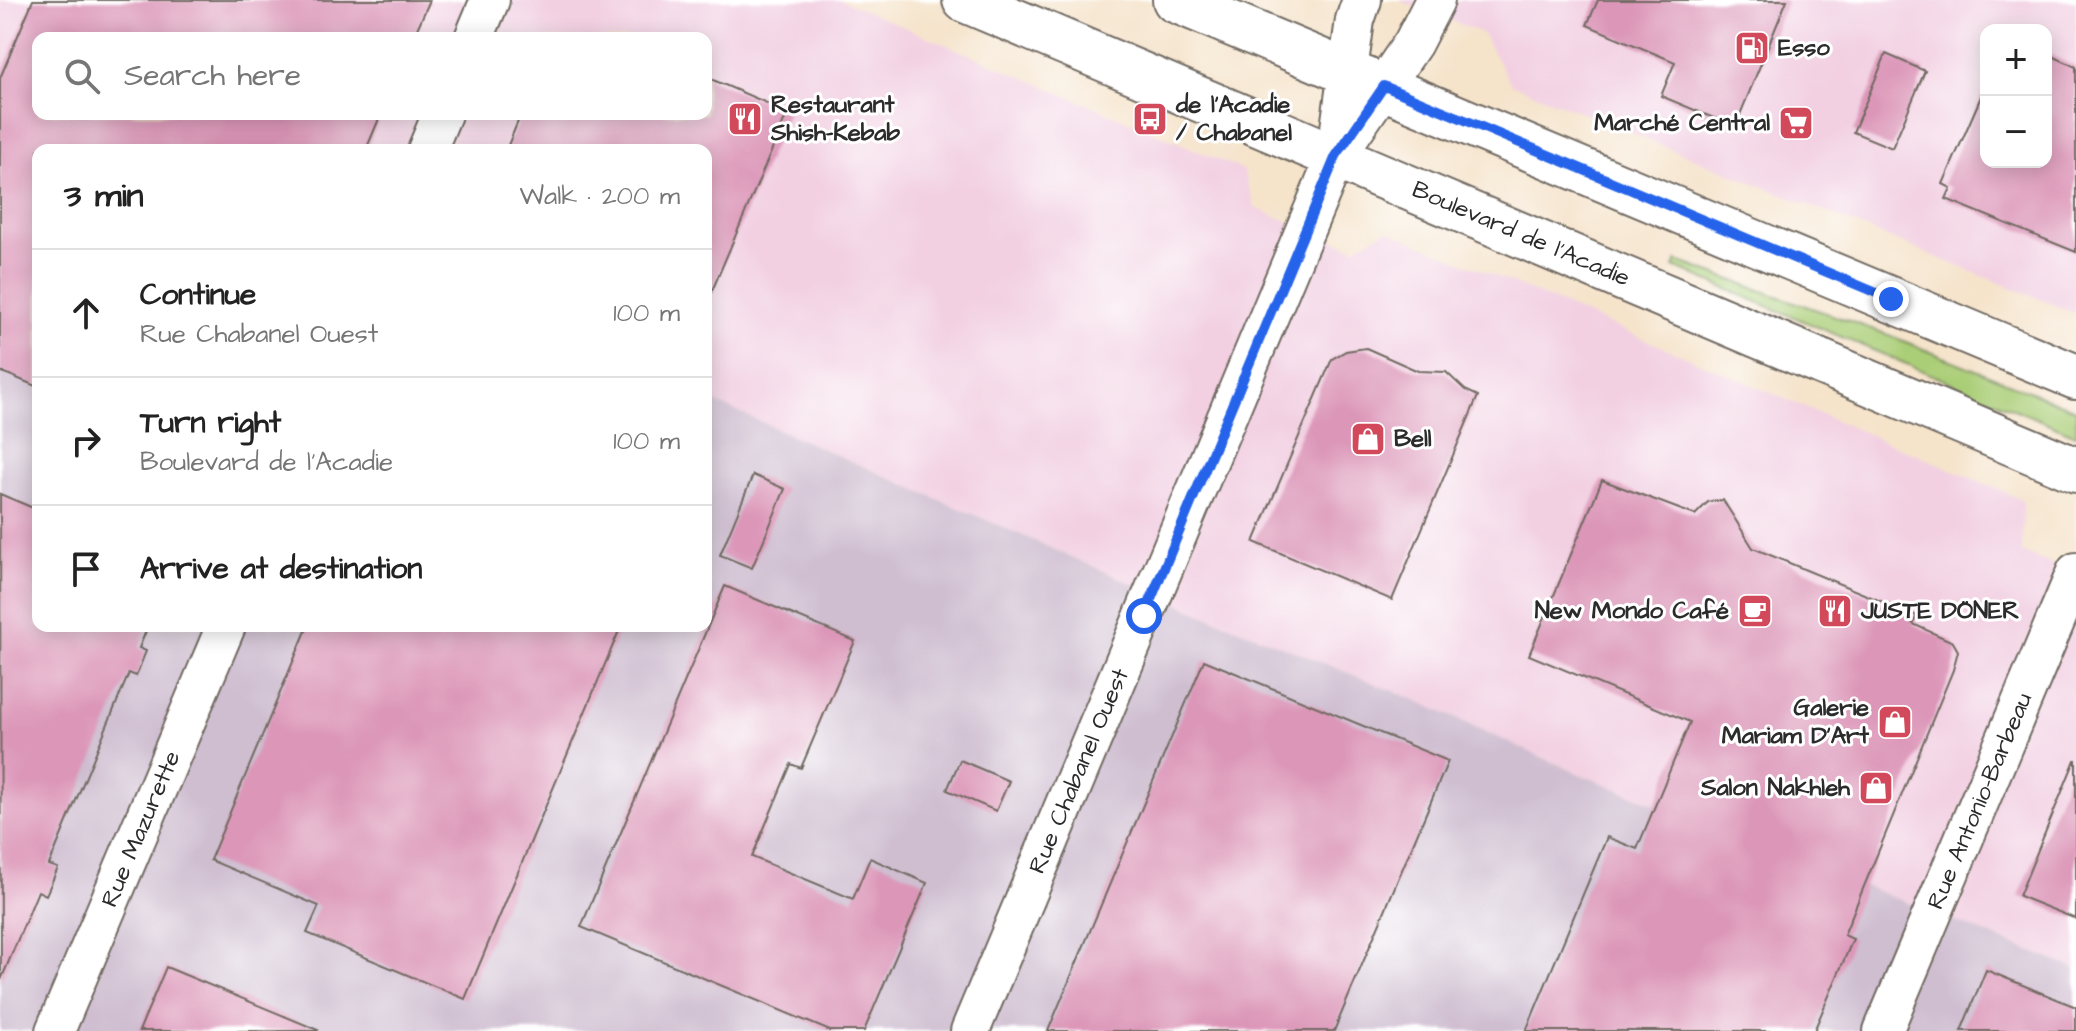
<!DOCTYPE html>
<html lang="en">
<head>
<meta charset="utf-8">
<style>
  :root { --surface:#fff; --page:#f6f6f6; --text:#222; --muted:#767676; --line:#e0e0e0 }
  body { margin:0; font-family:"Architects Daughter",sans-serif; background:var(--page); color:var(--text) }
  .controls { position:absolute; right:24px; top:24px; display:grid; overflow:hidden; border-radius:16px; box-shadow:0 4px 20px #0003 }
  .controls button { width:72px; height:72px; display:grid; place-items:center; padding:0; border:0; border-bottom:2px solid var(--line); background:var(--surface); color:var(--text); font:40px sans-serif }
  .stop { position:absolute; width:24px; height:24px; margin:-18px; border:6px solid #2563eb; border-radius:50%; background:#fff }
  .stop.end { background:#2563eb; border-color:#fff; box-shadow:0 2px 8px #0008 }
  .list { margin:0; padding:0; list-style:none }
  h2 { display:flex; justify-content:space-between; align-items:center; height:104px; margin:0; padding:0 32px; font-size:34px }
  h2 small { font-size:26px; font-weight:400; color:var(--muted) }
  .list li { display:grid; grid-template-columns:52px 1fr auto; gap:24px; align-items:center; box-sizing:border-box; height:128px; padding:0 32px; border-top:2px solid var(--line) }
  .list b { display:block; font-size:30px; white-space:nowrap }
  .list p { margin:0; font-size:26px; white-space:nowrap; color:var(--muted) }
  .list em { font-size:26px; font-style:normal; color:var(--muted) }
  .icon { flex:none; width:44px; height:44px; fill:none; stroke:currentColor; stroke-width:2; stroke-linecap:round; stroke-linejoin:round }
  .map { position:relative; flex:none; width:2076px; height:1031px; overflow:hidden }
  .search { position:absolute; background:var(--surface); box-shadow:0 4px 20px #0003; left:32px; top:32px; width:680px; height:88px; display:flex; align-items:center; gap:20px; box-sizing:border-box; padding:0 28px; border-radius:16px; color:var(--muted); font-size:30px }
  .panel { position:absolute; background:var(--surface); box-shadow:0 4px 20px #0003; left:32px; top:144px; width:680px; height:488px; border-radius:16px }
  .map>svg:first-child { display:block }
</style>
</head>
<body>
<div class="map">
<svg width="2076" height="1031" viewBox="0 0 2076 1031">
  <rect width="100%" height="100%" fill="#fff"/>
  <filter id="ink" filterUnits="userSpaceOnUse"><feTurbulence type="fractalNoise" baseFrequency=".0125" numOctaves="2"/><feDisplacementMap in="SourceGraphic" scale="16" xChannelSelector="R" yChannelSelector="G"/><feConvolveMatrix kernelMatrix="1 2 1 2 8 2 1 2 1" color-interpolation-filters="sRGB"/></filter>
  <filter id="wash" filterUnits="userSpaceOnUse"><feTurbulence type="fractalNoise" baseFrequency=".006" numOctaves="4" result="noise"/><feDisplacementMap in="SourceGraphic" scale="32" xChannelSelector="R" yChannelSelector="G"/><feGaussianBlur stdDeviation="1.8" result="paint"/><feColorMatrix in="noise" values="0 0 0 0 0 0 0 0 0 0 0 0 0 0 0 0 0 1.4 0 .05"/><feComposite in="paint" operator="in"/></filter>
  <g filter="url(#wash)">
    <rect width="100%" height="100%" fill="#f5e3ca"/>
    <g fill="#f2d0e2" fill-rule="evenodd">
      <path d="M0,0H840L1243,170L1255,208L1354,248L1387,230L2023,500L2022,552L2076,575V969L1577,773L1413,699L1200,613L706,398V150H94L0,110ZM38,38H706V114H38Z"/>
      <path d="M1398,0H2076V314L1511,84L1482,33ZM1986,30H2046V162H1986Z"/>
    </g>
    <polygon fill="#cfbed0" points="0,110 38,150 38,626 706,626 706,398 1200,613 1413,699 1577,773 2076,969 2076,1031 0,1031"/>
    <polygon fill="#aace77" stroke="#6a7c51" stroke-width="2" points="1677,261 1886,334 2076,410 2076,435 1674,267"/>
    <g id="blocks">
      <g fill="#dc96b8">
        <polygon points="33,0 430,0 413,38 38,38 38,114 381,114 366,150 38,150 38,387 0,371 0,78"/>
        <polygon points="1598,0 1787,0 1735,127 1661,96 1675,62 1587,25"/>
        <polygon points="2046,53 2076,67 2076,252 1946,199 1951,188 1943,184 1986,85 1986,162 2046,162"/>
        <polygon points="1886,54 1925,71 1892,148 1853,132"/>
        <polygon points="706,77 788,112 706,305 706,150 506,150 521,114 706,114"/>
        <polygon points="1366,348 1418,371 1446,372 1465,390 1478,396 1392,600 1254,542 1332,359 1346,351"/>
        <polygon points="753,475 785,489 752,568 720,555"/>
        <polygon points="1602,480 1695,515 1708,502 1723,500 1753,548 1917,616 1913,624 1953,642 1958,651 1953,670 1844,935 1853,939 1814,1031 1526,1031 1607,837 1637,849 1690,722 1529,655"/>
        <polygon points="0,494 38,510 38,626 148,626 139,648 146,651 136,676 129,673 49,865 58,868 46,895 38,891 1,980"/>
        <polygon points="725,586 855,641 801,768 791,764 752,857 853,899 870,858 927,883 864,1031 830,1031 581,927"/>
        <polygon points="308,626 621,626 465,999 307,933 319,906 210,860"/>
        <polygon points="1204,660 1448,761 1334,1031 1048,1031"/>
        <polygon points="960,760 1009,781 996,811 947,790"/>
        <polygon points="2075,760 2076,760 2076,919 2019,896"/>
        <polygon points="166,967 318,1030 317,1031 139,1031"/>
        <polygon points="1986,970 2076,1007 2076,1031 1961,1031"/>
      </g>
    </g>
  </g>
  <g filter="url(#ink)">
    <use href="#blocks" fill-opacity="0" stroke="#726b63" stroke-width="2"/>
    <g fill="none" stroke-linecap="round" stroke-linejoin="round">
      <g stroke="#726b63" stroke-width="42">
        <g id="minor">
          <polyline points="474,38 490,0"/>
          <polyline points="427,150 442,114"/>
          <polyline points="1337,150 1355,20 1362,0"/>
          <polyline points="55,1031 226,626"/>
          <polyline points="970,1031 1336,156 1413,43 1435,0"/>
          <polyline points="1883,1031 2076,572"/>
        </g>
      </g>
      <g stroke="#726b63" stroke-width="48">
        <g id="major">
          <polyline points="965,0 2076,470"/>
          <polyline points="1175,0 2076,377"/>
        </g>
      </g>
      <use href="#minor" stroke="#fff" stroke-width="38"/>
      <use href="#major" stroke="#fff" stroke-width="44"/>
    </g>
  </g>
  <g fill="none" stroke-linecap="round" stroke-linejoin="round" filter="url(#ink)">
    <polyline stroke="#2563eb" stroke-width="10" points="1144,616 1336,156 1384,86 1891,299"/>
  </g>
  <defs>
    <g id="fuel-square" transform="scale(1.8)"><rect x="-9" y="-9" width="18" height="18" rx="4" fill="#d1495b" stroke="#fff"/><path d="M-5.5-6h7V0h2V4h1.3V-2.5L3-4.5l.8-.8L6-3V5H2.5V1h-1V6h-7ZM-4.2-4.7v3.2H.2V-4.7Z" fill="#fff"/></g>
    <g id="restaurant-square" transform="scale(1.8)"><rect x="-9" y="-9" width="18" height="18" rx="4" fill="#d1495b" stroke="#fff"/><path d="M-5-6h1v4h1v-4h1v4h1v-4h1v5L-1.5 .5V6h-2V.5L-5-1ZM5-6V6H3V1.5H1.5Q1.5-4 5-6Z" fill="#fff"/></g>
    <g id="bus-square" transform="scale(1.8)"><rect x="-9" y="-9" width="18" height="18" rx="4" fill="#d1495b" stroke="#fff"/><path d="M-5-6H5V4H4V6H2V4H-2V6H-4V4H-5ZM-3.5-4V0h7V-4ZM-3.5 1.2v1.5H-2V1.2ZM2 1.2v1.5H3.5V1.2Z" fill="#fff"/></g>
    <g id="supermarket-square" transform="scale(1.8)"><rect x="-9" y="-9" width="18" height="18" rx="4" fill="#d1495b" stroke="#fff"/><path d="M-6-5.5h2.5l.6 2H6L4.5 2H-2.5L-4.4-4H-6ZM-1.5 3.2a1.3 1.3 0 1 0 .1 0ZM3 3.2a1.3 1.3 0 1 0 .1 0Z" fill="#fff"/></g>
    <g id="shop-square" transform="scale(1.8)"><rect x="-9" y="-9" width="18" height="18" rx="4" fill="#d1495b" stroke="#fff"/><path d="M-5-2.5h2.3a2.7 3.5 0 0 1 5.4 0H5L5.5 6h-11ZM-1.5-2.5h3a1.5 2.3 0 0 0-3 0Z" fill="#fff"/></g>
    <g id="cafe-square" transform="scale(1.8)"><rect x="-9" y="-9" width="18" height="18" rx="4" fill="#d1495b" stroke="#fff"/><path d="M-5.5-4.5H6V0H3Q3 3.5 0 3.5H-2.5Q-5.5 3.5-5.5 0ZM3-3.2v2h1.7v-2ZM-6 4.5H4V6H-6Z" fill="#fff"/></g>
  </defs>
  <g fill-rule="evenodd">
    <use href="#fuel-square" x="1752" y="48"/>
    <use href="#restaurant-square" x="745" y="119"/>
    <use href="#bus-square" x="1150" y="119"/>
    <use href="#supermarket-square" x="1796" y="123"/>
    <use href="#shop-square" x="1368" y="439"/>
    <use href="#cafe-square" x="1755" y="611"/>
    <use href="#restaurant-square" x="1835" y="611"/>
    <use href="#shop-square" x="1895" y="722"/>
    <use href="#shop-square" x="1876" y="788"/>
  </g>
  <g text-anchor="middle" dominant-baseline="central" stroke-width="6" stroke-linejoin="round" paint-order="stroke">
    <g font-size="24" font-weight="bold" fill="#2b2b2b" stroke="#fff" text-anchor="start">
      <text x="1778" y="48">Esso</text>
      <text x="771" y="105">Restaurant<tspan x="771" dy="28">Shish-Kebab</tspan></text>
      <text x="1176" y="105">de l'Acadie<tspan x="1176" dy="28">/ Chabanel</tspan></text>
      <text x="1770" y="123" text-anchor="end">Marché Central</text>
      <text x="1394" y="439">Bell</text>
      <text x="1729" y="611" text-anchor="end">New Mondo Café</text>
      <text x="1861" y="611">JUSTE DÖNER</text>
      <text x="1869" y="708" text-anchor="end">Galerie<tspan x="1869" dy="28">Mariam D'Art</tspan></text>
      <text x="1850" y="788" text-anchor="end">Salon Nakhleh</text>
    </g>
    <g font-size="24" fill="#2b2b2b" stroke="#fff">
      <text transform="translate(1521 234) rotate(23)">Boulevard de l'Acadie</text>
      <text transform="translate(1079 771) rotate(-67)">Rue Chabanel Ouest</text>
      <text transform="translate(1980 801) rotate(-67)">Rue Antonio-Barbeau</text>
      <text transform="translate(141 829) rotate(-67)">Rue Mazurette</text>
    </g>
  </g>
</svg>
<div class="controls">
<button>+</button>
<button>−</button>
</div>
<div class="stop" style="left:1144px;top:616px"></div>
<div class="stop end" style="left:1891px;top:299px"></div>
<div class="search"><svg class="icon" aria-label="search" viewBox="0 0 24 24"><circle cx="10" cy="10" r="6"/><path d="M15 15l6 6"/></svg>Search here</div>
<section class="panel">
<h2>3 min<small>Walk · 200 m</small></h2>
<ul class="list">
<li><svg class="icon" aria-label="ahead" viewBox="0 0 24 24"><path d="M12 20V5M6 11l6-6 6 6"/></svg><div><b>Continue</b><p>Rue Chabanel Ouest</p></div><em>100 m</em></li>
<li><svg class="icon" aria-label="right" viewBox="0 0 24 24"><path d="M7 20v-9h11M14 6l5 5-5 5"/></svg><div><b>Turn right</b><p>Boulevard de l'Acadie</p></div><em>100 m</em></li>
<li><svg class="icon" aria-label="arrive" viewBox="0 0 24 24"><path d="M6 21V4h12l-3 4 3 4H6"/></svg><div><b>Arrive at destination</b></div></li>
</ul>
</section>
</div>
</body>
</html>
